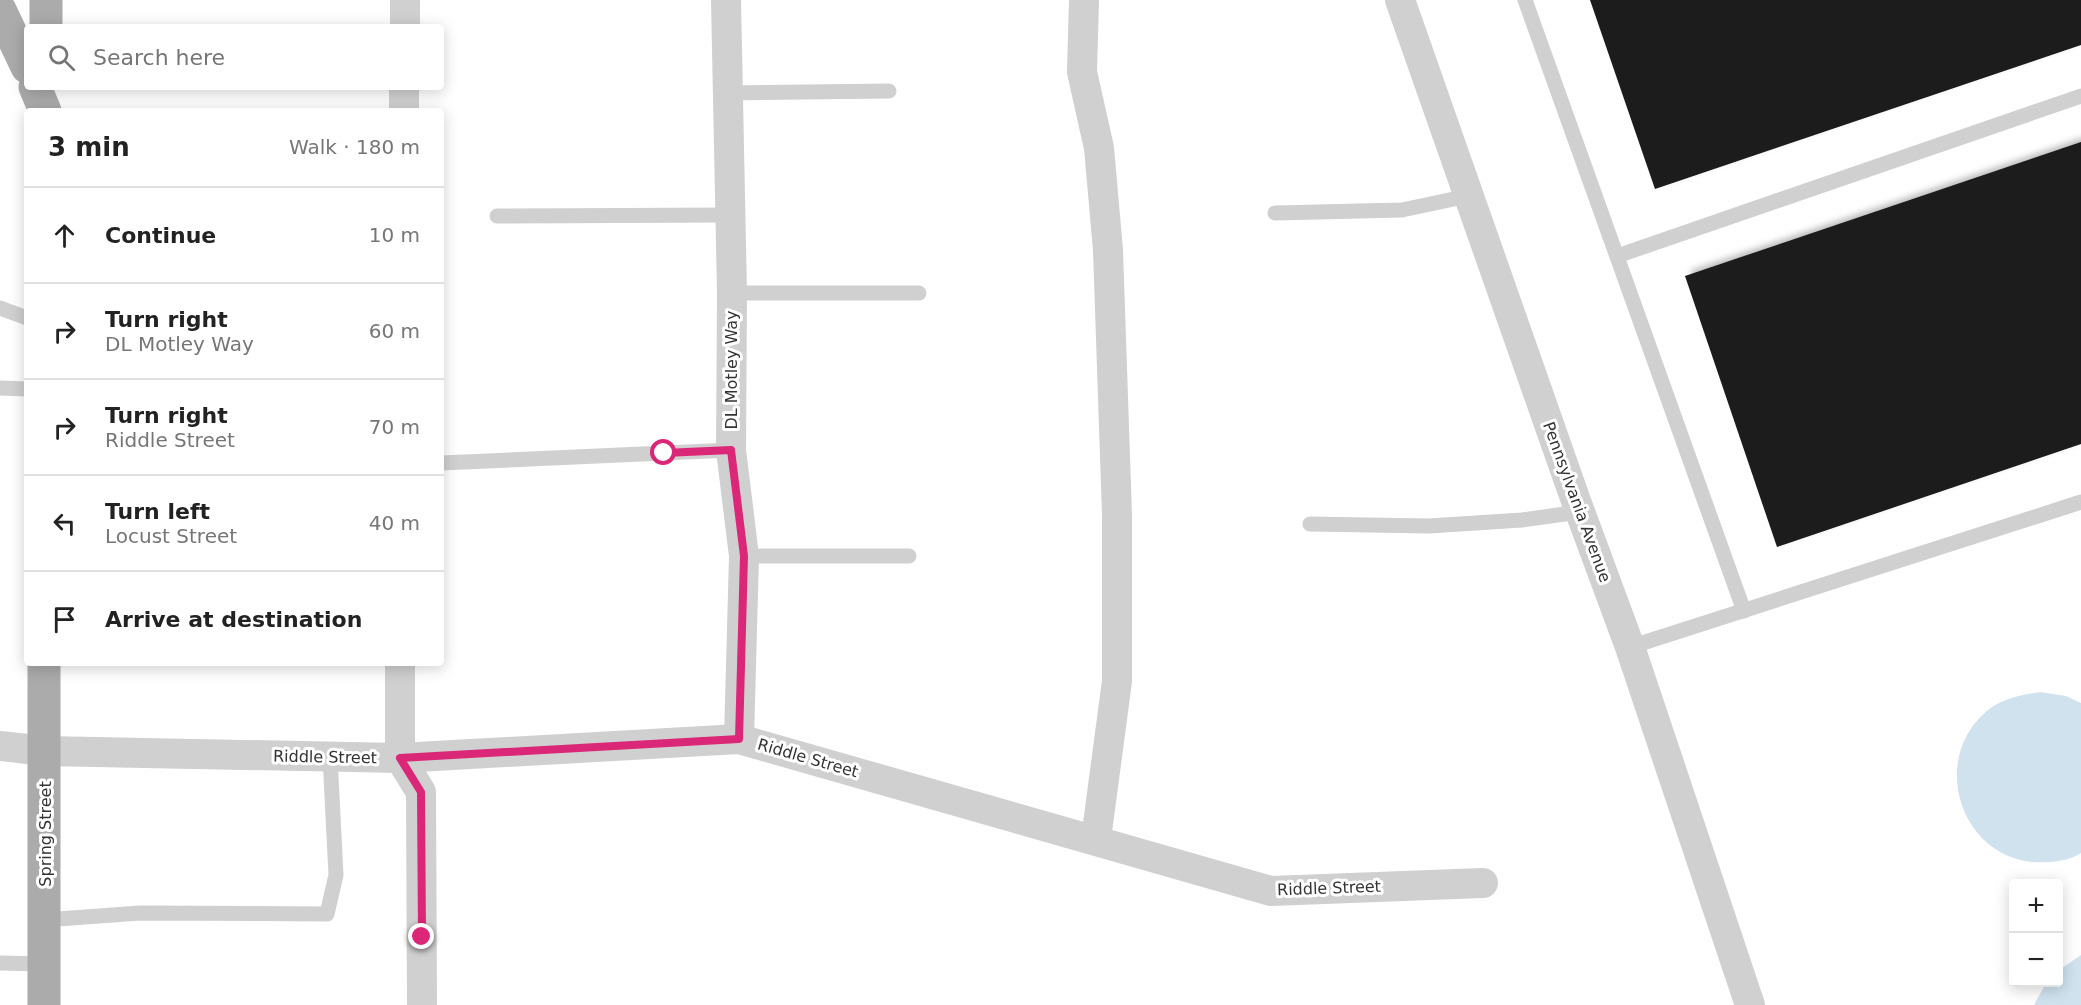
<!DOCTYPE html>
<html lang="en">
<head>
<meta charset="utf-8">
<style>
  :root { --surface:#fff; --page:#f2f2f2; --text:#222; --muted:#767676; --line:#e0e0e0 }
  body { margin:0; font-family:"DejaVu Sans",sans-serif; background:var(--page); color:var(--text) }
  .controls { position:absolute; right:18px; bottom:18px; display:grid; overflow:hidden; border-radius:6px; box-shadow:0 3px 15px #0003 }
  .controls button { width:54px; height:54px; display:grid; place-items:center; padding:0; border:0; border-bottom:2px solid var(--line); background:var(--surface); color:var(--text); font:30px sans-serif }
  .stop { position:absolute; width:18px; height:18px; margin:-14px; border:4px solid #db2777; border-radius:50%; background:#fff }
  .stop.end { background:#db2777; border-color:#fff; box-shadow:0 2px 6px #0008 }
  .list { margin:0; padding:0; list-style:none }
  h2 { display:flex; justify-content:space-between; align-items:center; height:78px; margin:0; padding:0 24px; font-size:26px }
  h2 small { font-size:20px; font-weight:400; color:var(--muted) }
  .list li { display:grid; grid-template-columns:39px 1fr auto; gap:18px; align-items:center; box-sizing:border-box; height:96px; padding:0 24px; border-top:2px solid var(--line) }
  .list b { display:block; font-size:22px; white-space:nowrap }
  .list p { margin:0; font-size:20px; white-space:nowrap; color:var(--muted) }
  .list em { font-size:20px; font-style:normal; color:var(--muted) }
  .icon { flex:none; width:33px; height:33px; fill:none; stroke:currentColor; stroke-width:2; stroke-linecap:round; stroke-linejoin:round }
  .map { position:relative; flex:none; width:2081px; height:1005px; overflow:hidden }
  .search { position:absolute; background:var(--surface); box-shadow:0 3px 15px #0003; left:24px; top:24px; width:420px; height:66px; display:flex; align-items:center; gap:15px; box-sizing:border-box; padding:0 21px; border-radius:6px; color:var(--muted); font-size:22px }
  .panel { position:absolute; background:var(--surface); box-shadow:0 3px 15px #0003; left:24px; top:108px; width:420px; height:558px; border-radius:6px }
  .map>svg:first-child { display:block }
</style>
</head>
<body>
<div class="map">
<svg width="2081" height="1005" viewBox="0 0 2081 1005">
  <defs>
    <filter id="shadow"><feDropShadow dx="5.5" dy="-5.5" stdDeviation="3" flood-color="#0004"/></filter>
  </defs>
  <rect width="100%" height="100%" fill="#fff"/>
  <g fill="#cfe2ee">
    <path d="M2040,692L2066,696L2081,703V853C2067,862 2048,863 2032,862C1958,854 1930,757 1988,710C2003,698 2022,695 2040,692Z"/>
    <polygon points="2081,955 2081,1005 2034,1005 2046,983 2058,982 2059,970"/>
  </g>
  <g fill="#1a1a1a" filter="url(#shadow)">
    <polygon points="1590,0 2081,0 2081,45 1655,189"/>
    <polygon points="2081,142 2081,444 1777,547 1685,276"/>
  </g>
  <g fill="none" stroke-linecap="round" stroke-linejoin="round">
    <g stroke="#d0d0d0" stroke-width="15">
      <polyline points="1525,0 1744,611"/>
      <polyline points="729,93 889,91"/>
      <polyline points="1275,213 1402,210 1468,196"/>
      <polyline points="497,216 730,215"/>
      <polyline points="1617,256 2081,96"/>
      <polyline points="732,293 919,293"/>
      <polyline points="0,308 27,318"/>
      <polyline points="0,388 27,389"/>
      <polyline points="441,463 731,450"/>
      <polyline points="1310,524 1429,526 1522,520 1579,512"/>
      <polyline points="744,556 909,556"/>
      <polyline points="1630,647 2081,502"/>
      <polyline points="44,920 140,913 327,914 336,875 330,757"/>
      <polyline points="0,963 44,964"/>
    </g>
    <g stroke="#d0d0d0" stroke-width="30">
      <polyline points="726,0 732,293 731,450 744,556 739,739"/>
      <polyline points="1084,0 1082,72 1099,148 1108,250 1117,515 1117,681 1096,839"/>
      <polyline points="1400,0 1576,501 1630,647 1750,1005"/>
      <polyline points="405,27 405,0"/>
      <polyline points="404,111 404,87"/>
      <polyline points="400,663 400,758 421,792 422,1005"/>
      <polyline points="0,746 45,751 400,758 739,739 1271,891 1483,883"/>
    </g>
    <g stroke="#ababab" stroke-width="33">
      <polyline points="0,10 27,67"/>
      <polyline points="46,27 46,0"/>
      <polyline points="35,87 45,111"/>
      <polyline points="44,1005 44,663"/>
    </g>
  </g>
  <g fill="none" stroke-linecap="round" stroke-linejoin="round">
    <polyline stroke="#db2777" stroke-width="8" points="422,937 421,792 400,758 739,739 744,556 731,450 664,453"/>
  </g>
  <g text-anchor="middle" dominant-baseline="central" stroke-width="6" stroke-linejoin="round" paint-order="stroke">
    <g font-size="16" fill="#333" stroke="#fff">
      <text transform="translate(731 370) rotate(-90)">DL Motley Way</text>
      <text transform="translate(1577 502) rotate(70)">Pennsylvania Avenue</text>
      <text transform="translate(325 757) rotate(1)">Riddle Street</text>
      <text transform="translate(808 758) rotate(16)">Riddle Street</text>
      <text transform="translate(45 834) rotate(-90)">Spring Street</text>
      <text transform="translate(1329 888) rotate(-2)">Riddle Street</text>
    </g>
  </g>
</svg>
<div class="controls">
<button>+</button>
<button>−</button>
</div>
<div class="stop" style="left:664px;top:453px"></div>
<div class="stop end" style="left:422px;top:937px"></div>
<div class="search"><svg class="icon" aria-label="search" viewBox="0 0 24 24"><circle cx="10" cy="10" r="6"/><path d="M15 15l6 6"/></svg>Search here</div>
<section class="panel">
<h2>3 min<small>Walk · 180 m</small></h2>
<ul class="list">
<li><svg class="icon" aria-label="ahead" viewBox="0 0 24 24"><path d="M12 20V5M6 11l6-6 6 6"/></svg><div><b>Continue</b></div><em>10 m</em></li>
<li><svg class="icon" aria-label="right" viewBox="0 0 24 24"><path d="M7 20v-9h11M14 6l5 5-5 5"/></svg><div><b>Turn right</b><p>DL Motley Way</p></div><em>60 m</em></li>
<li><svg class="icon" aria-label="right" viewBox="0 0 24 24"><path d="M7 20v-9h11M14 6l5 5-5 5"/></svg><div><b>Turn right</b><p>Riddle Street</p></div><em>70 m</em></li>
<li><svg class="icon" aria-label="left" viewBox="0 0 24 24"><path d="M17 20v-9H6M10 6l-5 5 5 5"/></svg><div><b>Turn left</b><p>Locust Street</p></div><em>40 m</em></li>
<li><svg class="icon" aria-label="arrive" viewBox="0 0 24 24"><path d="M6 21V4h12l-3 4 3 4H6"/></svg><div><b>Arrive at destination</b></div></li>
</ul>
</section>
</div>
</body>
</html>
